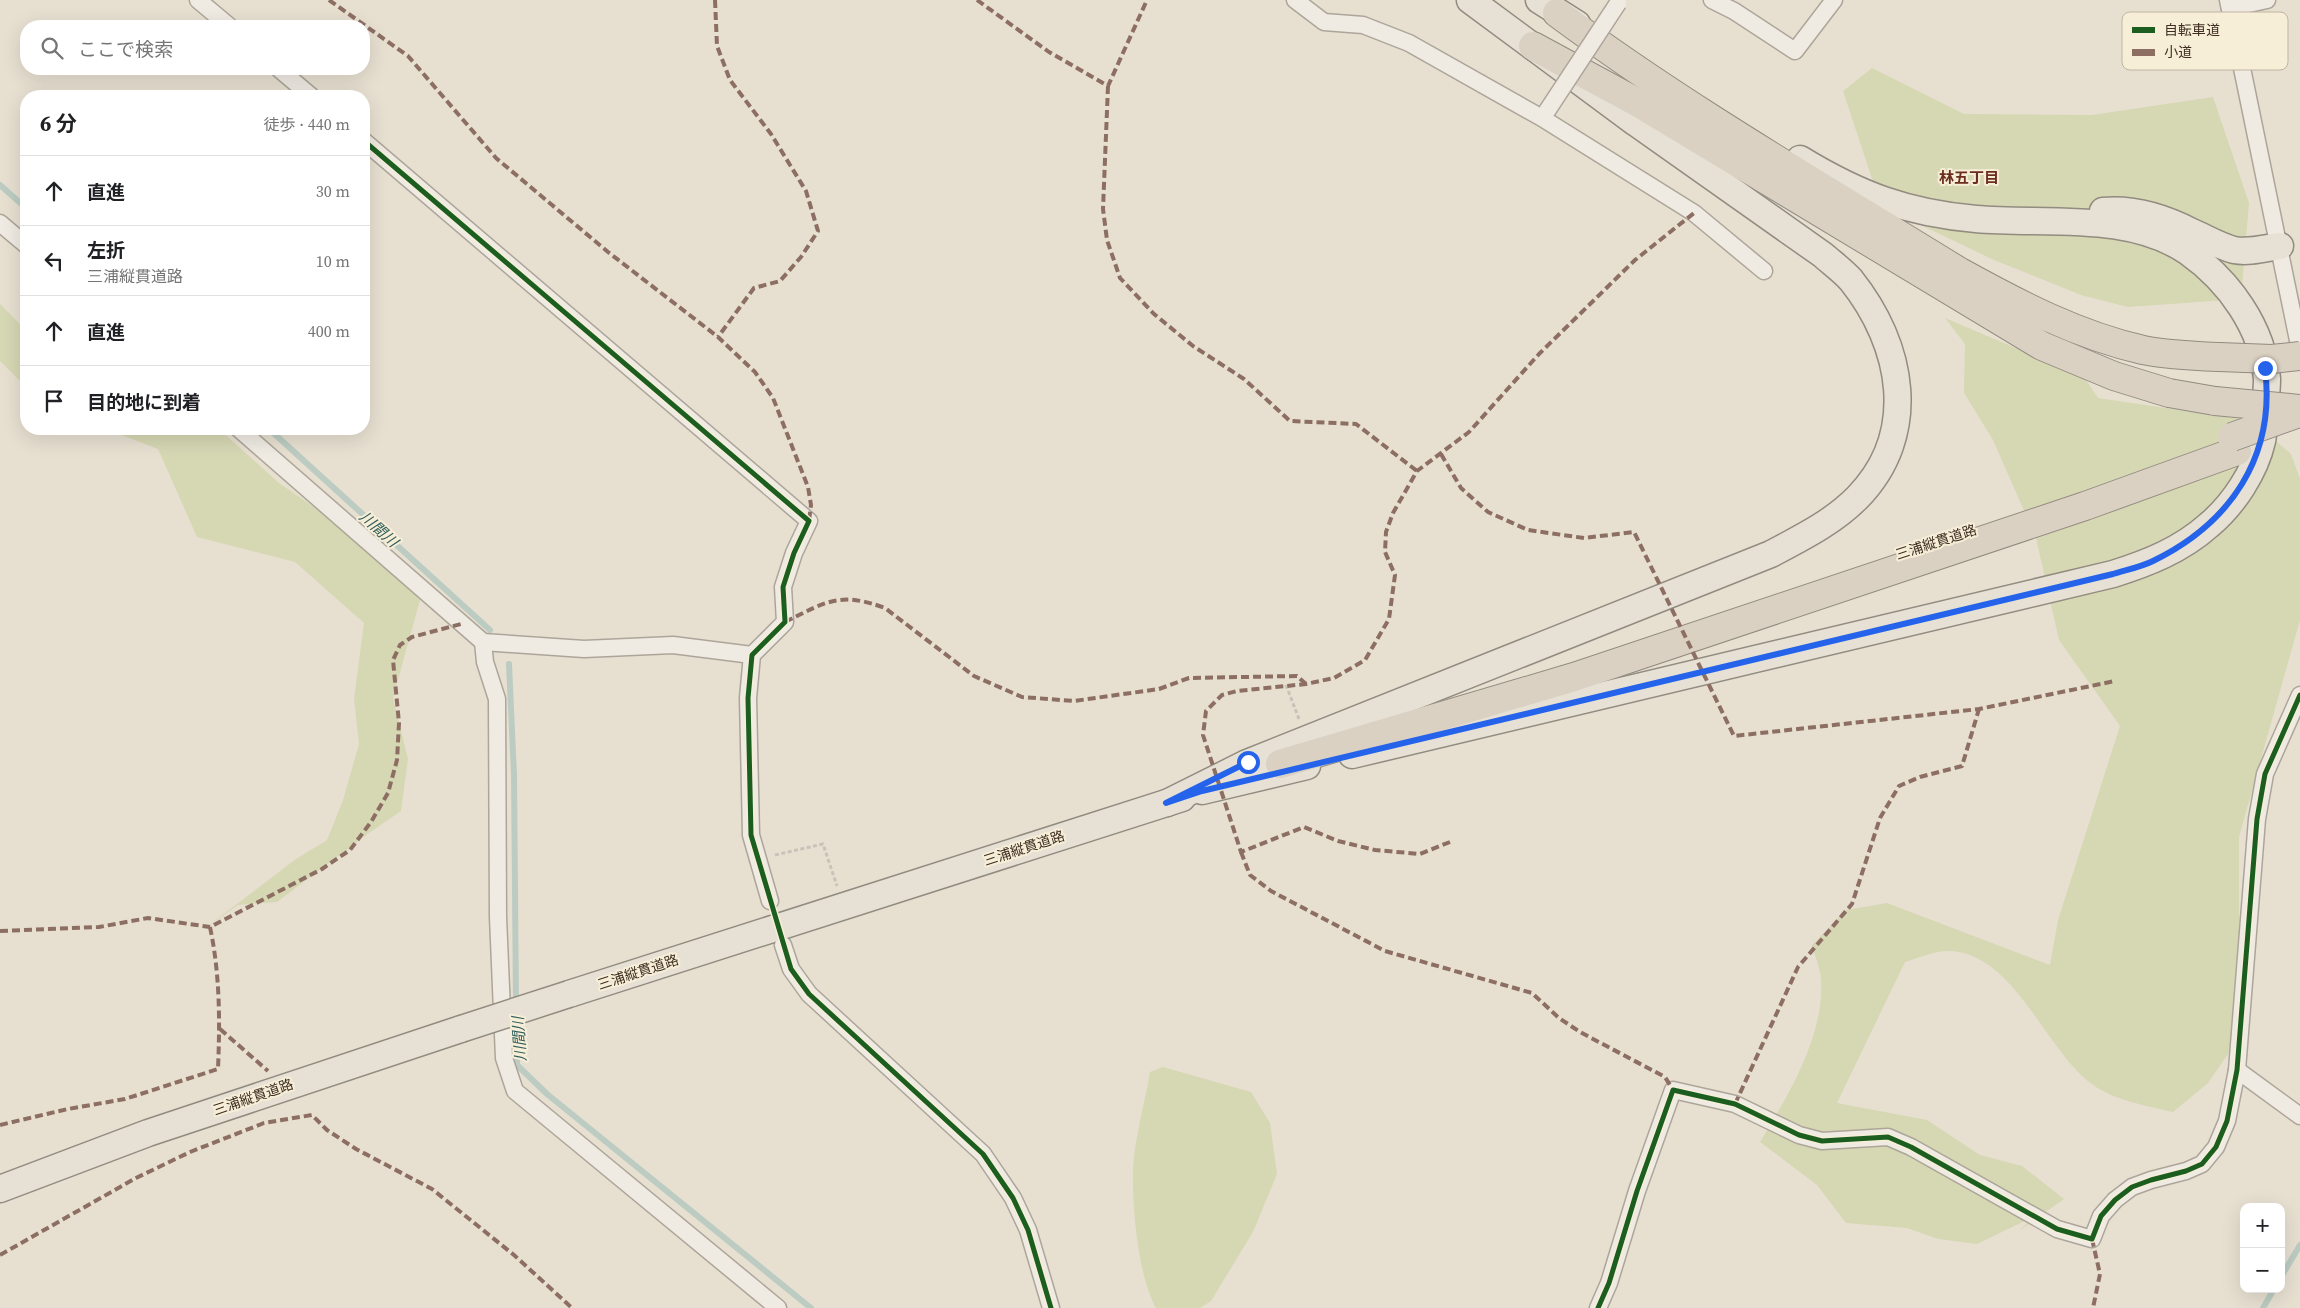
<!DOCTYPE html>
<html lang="ja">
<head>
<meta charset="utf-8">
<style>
  :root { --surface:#fff; --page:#f6f6f6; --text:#202124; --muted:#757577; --line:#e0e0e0 }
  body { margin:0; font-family:"Source Serif 4","Noto Sans JP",serif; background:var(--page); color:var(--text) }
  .controls { position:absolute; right:15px; bottom:15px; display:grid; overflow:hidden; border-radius:10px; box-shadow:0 5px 20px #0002 }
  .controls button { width:45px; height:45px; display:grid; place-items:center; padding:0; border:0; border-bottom:1px solid var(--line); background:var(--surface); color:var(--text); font:25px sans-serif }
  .stop { position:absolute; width:15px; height:15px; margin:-11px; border:4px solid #2563eb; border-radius:50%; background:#fff }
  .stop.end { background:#2563eb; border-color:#fff; box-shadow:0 1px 5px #0008 }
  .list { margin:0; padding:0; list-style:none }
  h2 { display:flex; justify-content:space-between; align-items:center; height:65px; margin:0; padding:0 20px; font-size:21px }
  h2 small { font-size:16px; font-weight:400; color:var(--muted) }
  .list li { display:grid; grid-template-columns:32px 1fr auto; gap:15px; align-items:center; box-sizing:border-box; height:70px; padding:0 20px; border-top:1px solid var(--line) }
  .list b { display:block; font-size:19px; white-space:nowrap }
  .list p { margin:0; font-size:16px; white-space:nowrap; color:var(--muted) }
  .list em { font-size:16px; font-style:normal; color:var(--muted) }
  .icon { flex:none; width:28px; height:28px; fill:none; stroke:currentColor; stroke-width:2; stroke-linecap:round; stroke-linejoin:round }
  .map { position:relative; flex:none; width:2300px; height:1308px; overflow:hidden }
  .search { position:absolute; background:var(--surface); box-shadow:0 5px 20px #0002; left:20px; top:20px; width:350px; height:55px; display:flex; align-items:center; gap:12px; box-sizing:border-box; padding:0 18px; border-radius:20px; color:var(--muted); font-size:19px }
  .panel { position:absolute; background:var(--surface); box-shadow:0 5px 20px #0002; left:20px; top:90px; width:350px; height:345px; border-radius:20px }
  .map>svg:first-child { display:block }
</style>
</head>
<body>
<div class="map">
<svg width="2300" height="1308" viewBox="0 0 2300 1308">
  <rect width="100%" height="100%" fill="#e7e0d1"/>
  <g fill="#d6d7b3">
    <polygon points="1872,68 1964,114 2092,115 2213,97 2249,203 2241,299 2128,307 2081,295 1994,260 1881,206 1843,91"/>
    <polygon points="0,304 26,330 26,387 0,361"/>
    <path d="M1945,318L2084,377L2098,398L2253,421L2291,454L2300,479V620L2239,837V951L2236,1024L2228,1054L2208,1083L2173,1112C2143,1105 2105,1099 2082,1076C2042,1039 2008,949 1946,951C1932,952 1918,958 1905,962L1837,1103L1927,1120L1980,1155L2022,1166L2064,1199L2019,1231L2033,1217L1977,1244L1938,1239L1907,1228L1846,1223L1817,1185L1760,1142C1788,1096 1825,1035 1821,979C1820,968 1815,956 1812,945L1846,910L1887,903L2050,965L2058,920L2120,726L2059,640L2036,538L1993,440L1964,393L1965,344Z"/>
    <polygon points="106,429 219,429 279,483 375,549 420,600 393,698 408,759 401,811 369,833 277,902 238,905 204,929 296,859 327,840 343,800 359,744 354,699 364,623 295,562 197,537 158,449"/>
    <path d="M1163,1067L1251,1092L1270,1123L1277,1174L1253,1232L1211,1301L1200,1308H1156C1138,1276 1132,1207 1133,1170C1134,1140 1145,1102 1150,1072Z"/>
  </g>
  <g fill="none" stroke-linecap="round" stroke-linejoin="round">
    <g stroke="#bcccc2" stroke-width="6">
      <polyline points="0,185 26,208"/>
      <polyline points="269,429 490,630"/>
      <polyline points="509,664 514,775 516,1005"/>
      <polyline points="516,1018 517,1065 547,1094 811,1308"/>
      <polyline points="2281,1277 2300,1245"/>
      <polyline points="2263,1308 2274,1289"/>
    </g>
    <g stroke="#ada599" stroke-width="19">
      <g id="street">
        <polyline points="198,0 229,26"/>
        <polyline points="1295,0 1324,22 1363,25 1409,43 1542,118 1694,213 1764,271"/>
        <polyline points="1712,0 1734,11 1795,51 1834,0"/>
        <polyline points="2228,0 2300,350"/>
        <polyline points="2230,8 2267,0"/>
        <polyline points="279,69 311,96"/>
        <polyline points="364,141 809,521 794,553 783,587 785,622 752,655 748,698 751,835 770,901"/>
        <polyline points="0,223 26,245"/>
        <polyline points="239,429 483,642 584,649 673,645 752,655"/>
        <polyline points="483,642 485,662 497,699 498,917 504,1058 515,1091 778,1308"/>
        <polyline points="783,945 791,969 809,994 983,1154 1013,1198 1028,1230 1051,1308"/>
        <polyline points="2237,1070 2300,1116"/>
        <polyline points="1598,1308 1609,1283 1637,1191 1673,1090 1735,1104 1799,1135 1822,1141 1888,1137 1911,1147 2057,1229 2092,1239 2101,1216 2115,1200 2132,1187 2151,1180 2186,1171 2202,1164 2216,1147 2227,1121 2237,1070 2257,819 2265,774 2300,695"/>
      </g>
    </g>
    <g stroke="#928b80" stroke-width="29">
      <g id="primary">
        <polyline points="1539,0 1577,24"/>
        <path d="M2103,211C2135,208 2165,218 2192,232C2206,238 2219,246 2234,250C2250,253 2265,248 2280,246"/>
        <path d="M1352,755L2113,574C2148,563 2181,550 2209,525C2233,505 2255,472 2262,441C2264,433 2263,425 2264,416C2265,404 2267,392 2267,379C2263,328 2229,281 2188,252C2129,211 2043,225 1976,219C1907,213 1859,195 1800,159"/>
        <polyline points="1202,791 1307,766"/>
        <path d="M1167,803L1247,763L1771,554C1801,538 1832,523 1857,498C1920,434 1903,345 1851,280C1843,271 1832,263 1823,255L1636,123L1470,0"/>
        <polyline points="569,994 1182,798"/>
        <polyline points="0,1189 148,1133 461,1029"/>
      </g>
    </g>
    <g stroke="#928b80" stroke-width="30">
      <g id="highway">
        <path d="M1557,13C1685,108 1824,188 1960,272C2018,304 2077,335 2143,350C2168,355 2194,356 2219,357"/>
        <polyline points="1533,46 1642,105 2042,346 2114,376 2169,393 2215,401"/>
        <polyline points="1280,764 1574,677 2085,506 2237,451"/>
      </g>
    </g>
    <g stroke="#c8c2b9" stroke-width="3" stroke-dasharray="4 2.5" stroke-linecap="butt">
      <polyline points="1286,685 1299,719"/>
      <polyline points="775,855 823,844 837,886"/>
    </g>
    <use href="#street" stroke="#efebe3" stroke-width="16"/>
    <use href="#primary" stroke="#e6e1d4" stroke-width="26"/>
    <use href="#highway" stroke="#dad1c2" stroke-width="28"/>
    <g stroke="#ada599" stroke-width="19" stroke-linecap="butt">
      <polyline id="street-bridge" points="1547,111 1618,3"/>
    </g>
    <g stroke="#928b80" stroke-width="29" stroke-linecap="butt">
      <polyline id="primary-bridge" points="461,1029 569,994"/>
    </g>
    <g stroke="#928b80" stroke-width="30" stroke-linecap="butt">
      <g id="highway-bridge">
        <polyline points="2219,357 2272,359 2300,356"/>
        <polyline points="2215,401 2300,409"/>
        <polyline points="2232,437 2299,413"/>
      </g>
    </g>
    <use href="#street-bridge" stroke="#efebe3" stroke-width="16"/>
    <use href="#primary-bridge" stroke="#e6e1d4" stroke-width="26"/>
    <use href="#highway-bridge" stroke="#dad1c2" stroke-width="28"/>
    <g stroke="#8d6e63" stroke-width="4" stroke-dasharray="8 4" stroke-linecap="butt">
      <polyline points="329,0 408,56 496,158 608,252 718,337 755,372 773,398 808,487 811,505 809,521"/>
      <polyline points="715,0 717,46 730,80 771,134 806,191 818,231 801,257 780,281 754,288 718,337"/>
      <polyline points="977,0 1049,52 1108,86 1147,0"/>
      <polyline points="1108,86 1103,209 1107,240 1120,278 1154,314 1193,346 1244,379 1290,421 1356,424 1417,471"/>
      <polyline points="1441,454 1461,488 1488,512 1528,530 1584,538 1634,532 1734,736 1979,709 2115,681"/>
      <path d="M785,622C826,602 839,591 885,608L974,676L1022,697L1074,701L1159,689L1189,678L1297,676L1306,684"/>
      <polyline points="1450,842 1420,854 1375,850 1338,841 1304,827 1241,852 1203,735 1206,711 1222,695 1237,691 1306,684 1334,678 1365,660 1389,619 1395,575 1385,552 1386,532 1393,513 1417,471 1469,432 1539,354 1635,260 1694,213"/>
      <polyline points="1241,852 1250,875 1271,891 1385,951 1532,993 1559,1018 1580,1032 1665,1077 1673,1090"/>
      <polyline points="0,931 99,927 148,918 210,927 322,869 350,850 371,822 388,793 397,760 399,723 393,660 400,645 412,637 461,624"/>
      <polyline points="220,1029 268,1071"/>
      <polyline points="1735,1104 1798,967 1852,904 1880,818 1899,786 1920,777 1962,766 1979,709"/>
      <path d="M0,1125L68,1109L125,1099L218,1069C220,1021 220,974 210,927"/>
      <polyline points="2092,1239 2100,1274 2093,1308"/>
      <polyline points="0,1255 136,1178 190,1152 264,1123 312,1115 327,1130 356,1149 432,1189 514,1255 572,1308"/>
    </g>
    <g stroke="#f7eed8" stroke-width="8">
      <g id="cycleway">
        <polyline points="364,141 809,521 794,553 783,587 785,622 752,655 748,698 751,835 791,969 809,994 983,1154 1013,1198 1028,1230 1051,1308"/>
        <polyline points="1598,1308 1609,1283 1637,1191 1673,1090 1735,1104 1799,1135 1822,1141 1888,1137 1911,1147 2057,1229 2092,1239 2101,1216 2115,1200 2132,1187 2151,1180 2186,1171 2202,1164 2216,1147 2227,1121 2237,1070 2257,819 2265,774 2300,695"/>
      </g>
    </g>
    <use href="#cycleway" stroke="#1b5e20" stroke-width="5"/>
  </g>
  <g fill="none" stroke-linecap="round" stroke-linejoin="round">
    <path stroke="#2563eb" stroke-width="6" d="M1248,762L1166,803L1202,791L2113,574C2126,570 2141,567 2153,561C2231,523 2276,456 2265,368"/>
  </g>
  <g text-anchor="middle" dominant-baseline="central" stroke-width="4" stroke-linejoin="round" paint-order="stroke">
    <g font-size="14" fill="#3d2e20" stroke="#f7eed8">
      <text transform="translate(1936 542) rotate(-18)">三浦縦貫道路</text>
      <text transform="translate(1024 848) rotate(-18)">三浦縦貫道路</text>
      <text transform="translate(638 972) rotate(-18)">三浦縦貫道路</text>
      <text transform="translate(253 1097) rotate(-19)">三浦縦貫道路</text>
    </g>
    <g font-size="15" font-weight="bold" fill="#6b2e1e" stroke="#f7eed8">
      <text x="1969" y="177">林五丁目</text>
    </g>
    <g font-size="15" font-style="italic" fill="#2f5d5a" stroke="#f7eed8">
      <text transform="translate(379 529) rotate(42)">川間川</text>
      <text transform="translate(519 1039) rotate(-94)">川間川</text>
    </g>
  </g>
  <rect x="2122" y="12" width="166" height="58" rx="8" fill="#f7eed8" stroke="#bfb4a1" stroke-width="1"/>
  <rect x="2132" y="27" width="23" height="6" fill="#1b5e20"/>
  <rect x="2132" y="49" width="23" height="7" fill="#8d6e63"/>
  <g font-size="14" fill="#3d2e20">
    <text x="2164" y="35">自転車道</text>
    <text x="2164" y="57">小道</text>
  </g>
</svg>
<div class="controls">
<button>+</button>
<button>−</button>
</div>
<div class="stop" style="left:1248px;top:762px"></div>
<div class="stop end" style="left:2265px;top:368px"></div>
<div class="search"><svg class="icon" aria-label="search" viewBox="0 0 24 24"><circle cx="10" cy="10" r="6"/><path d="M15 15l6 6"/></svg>ここで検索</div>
<section class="panel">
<h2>6 分<small>徒歩 · 440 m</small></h2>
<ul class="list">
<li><svg class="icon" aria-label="ahead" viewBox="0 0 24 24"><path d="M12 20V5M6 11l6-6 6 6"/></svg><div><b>直進</b></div><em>30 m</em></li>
<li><svg class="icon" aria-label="left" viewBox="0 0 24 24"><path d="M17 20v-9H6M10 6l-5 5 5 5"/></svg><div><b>左折</b><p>三浦縦貫道路</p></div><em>10 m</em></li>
<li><svg class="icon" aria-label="ahead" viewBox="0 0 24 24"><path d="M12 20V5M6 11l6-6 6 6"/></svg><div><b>直進</b></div><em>400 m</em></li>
<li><svg class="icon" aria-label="arrive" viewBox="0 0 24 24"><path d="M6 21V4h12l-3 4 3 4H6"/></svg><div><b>目的地に到着</b></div></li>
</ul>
</section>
</div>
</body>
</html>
